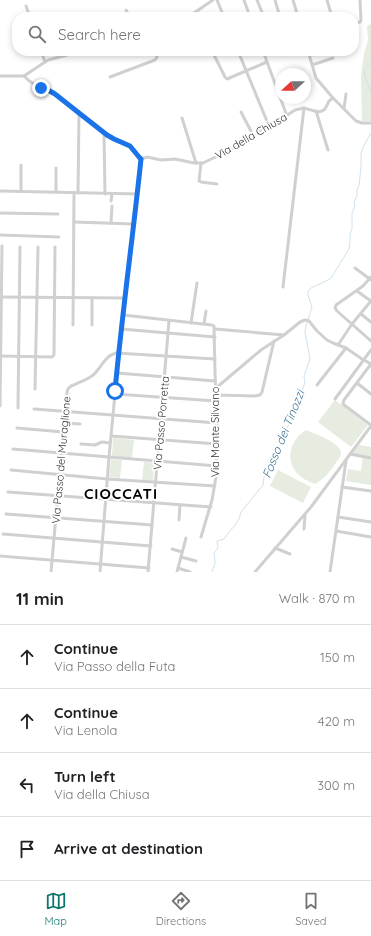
<!DOCTYPE html>
<html lang="en">
<head>
<meta charset="utf-8">
<style>
  :root { --surface:#fff; --page:#f6f6f6; --text:#202124; --muted:#757577; --line:#e0e0e0; --accent:#0f766e }
  body { margin:0; font-family:Quicksand,sans-serif; background:var(--page); color:var(--text) }
  .compass { position:absolute; left:275px; top:68px; width:36px; height:36px; border-radius:50%; background:var(--surface); box-shadow:0 2px 6px #0003; rotate:249deg }
  .stop { position:absolute; width:12px; height:12px; margin:-9px; border:3px solid #1a73e8; border-radius:50%; background:#fff }
  .stop.end { background:#1a73e8; border-color:#fff; box-shadow:0 1px 4px #0008 }
  .list { margin:0; padding:0; list-style:none }
  h2 { display:flex; justify-content:space-between; align-items:center; height:52px; margin:0; padding:0 16px; font-size:17px }
  h2 small { font-size:13px; font-weight:400; color:var(--muted) }
  .list li { display:grid; grid-template-columns:26px 1fr auto; gap:12px; align-items:center; box-sizing:border-box; height:64px; padding:0 16px; border-top:1px solid var(--line) }
  .list b { display:block; font-size:15px; white-space:nowrap }
  .list p { margin:0; font-size:13px; white-space:nowrap; color:var(--muted) }
  .list em { font-size:13px; font-style:normal; color:var(--muted) }
  .icon { flex:none; width:22px; height:22px; fill:none; stroke:currentColor; stroke-width:2; stroke-linecap:round; stroke-linejoin:round }
  .map { position:relative; flex:none; width:371px; height:572px; overflow:hidden }
  .search { position:absolute; background:var(--surface); box-shadow:0 2px 6px #0003; left:12px; right:12px; top:12px; height:44px; display:flex; align-items:center; gap:10px; box-sizing:border-box; padding:0 14px; border-radius:16px; color:var(--muted); font-size:15px }
  .sheet { height:308px; background:var(--surface) }
  nav { display:flex; justify-content:space-around; align-items:center; box-sizing:border-box; height:56px; border-top:1px solid var(--line); background:var(--surface); font-size:11px; color:var(--muted) }
  nav a { display:grid; justify-items:center; gap:2px }
  nav .on { color:var(--accent) }
  .map>svg:first-child { display:block }
</style>
</head>
<body>
<div class="map">
<svg width="371" height="572" viewBox="0 0 371 572">
  <rect width="100%" height="100%" fill="#fff"/>
  <g fill="#e6ecdf">
    <polygon points="371,24 371,121 362,121 361,76 364,54 368,40 367,26"/>
    <polygon points="335,400 368,425 351,447 318,422"/>
    <path d="M306,430C314,433 341,443 341,453C341,457 337,461 335,464C330,472 324,479 315,484C311,483 308,481 304,479C284,466 287,442 306,430Z"/>
    <polygon points="113,438 134,440 132,458 112,456"/>
    <polygon points="359,445 371,447 371,485 346,481 348,469 361,471 363,455 352,454"/>
    <polygon points="111,459 122,460 120,478 109,477"/>
    <polygon points="144,462 154,463 153,481 142,480"/>
    <polygon points="278,470 311,487 303,503 270,486"/>
  </g>
  <g fill="none" stroke-linecap="round" stroke-linejoin="round">
    <g stroke="#cfe2ee" stroke-width="1">
      <polyline points="367,67 371,63"/>
      <polyline points="364,70 365,77 371,92"/>
      <polyline points="212,572 215,563 214,553 218,548 217,541 224,539 230,531 235,525 239,519 241,512 263,485 264,477 268,469 276,455 300,397 305,382 304,376 310,359 305,332 306,326 312,307 308,295 308,291 311,288 330,279 333,275 349,249 350,242 350,234 352,229 352,213 355,206 354,203 357,195 357,190 359,185 361,168 361,154 363,147 371,133"/>
    </g>
    <g stroke="#d0d0d0" stroke-width="3">
      <polyline points="217,0 224,17"/>
      <polyline points="244,0 250,17"/>
      <polyline points="257,0 264,17"/>
      <polyline points="275,0 280,17"/>
      <polyline points="293,0 298,17"/>
      <polyline points="327,0 332,17"/>
      <polyline points="26,6 30,17"/>
      <polyline points="126,10 130,17"/>
      <polyline points="188,17 213,0"/>
      <polyline points="354,24 360,22 361,20 360,0"/>
      <polyline points="41,51 45,62"/>
      <polyline points="212,51 225,77 227,79 267,62"/>
      <polyline points="238,51 269,126"/>
      <polyline points="263,51 287,116"/>
      <polyline points="308,51 316,78 333,98"/>
      <polyline points="312,65 333,58"/>
      <polyline points="0,76 24,76 48,60 82,51"/>
      <path d="M24,76C35,88 43,86 55,94L79,113L104,133L112,138L131,146L138,156L141,159L147,157L161,160L175,159L194,163H203L232,149L245,140L275,123L295,110L304,108L318,112L322,111L325,109L329,101L333,98L356,121L362,123H371"/>
      <polyline points="110,77 155,60 157,57 155,51"/>
      <polyline points="344,108 346,94"/>
      <polyline points="316,111 328,150"/>
      <polyline points="241,112 253,135"/>
      <polyline points="182,118 196,163"/>
      <polyline points="104,133 105,194"/>
      <polyline points="201,163 199,181 201,182 217,184"/>
      <polyline points="21,165 21,191"/>
      <polyline points="0,191 138,194"/>
      <polyline points="56,192 56,168"/>
      <polyline points="78,193 79,113"/>
      <polyline points="111,201 112,194"/>
      <polyline points="0,213 58,214"/>
      <polyline points="74,222 134,224"/>
      <polyline points="111,223 112,206"/>
      <polyline points="0,235 59,237"/>
      <polyline points="355,268 371,280"/>
      <polyline points="371,277 363,286 336,305 335,308 337,311 371,341"/>
      <polyline points="283,287 304,108"/>
      <polyline points="357,291 371,301"/>
      <polyline points="0,297 125,298"/>
      <polyline points="92,298 92,325"/>
      <polyline points="361,314 371,322"/>
      <polyline points="123,315 212,325 214,326 215,373 217,423 216,477 212,500 201,537"/>
      <polyline points="191,323 197,283"/>
      <polyline points="204,324 206,311"/>
      <polyline points="73,325 74,193"/>
      <polyline points="121,329 215,337"/>
      <polyline points="215,329 284,335"/>
      <polyline points="338,345 352,324 371,301"/>
      <polyline points="0,356 52,357 54,355 55,247"/>
      <polyline points="371,364 344,400 343,403 344,405 371,425"/>
      <polyline points="117,373 215,381"/>
      <polyline points="357,383 371,394"/>
      <polyline points="317,385 346,348"/>
      <polyline points="216,388 261,350 284,335 300,322 305,320 309,321 317,331 327,340 333,343 346,348 362,359 371,364"/>
      <polyline points="35,389 38,247"/>
      <polyline points="115,394 216,401"/>
      <polyline points="216,395 255,396 260,395 262,392 274,341"/>
      <polyline points="335,399 371,350"/>
      <polyline points="0,406 2,246"/>
      <polyline points="18,408 20,247"/>
      <polyline points="34,409 217,423"/>
      <polyline points="64,423 80,424"/>
      <polyline points="17,428 63,432"/>
      <polyline points="111,436 217,444"/>
      <polyline points="81,444 95,445 102,442 110,443"/>
      <polyline points="13,449 217,466"/>
      <polyline points="350,454 371,458"/>
      <polyline points="11,470 107,479 215,486"/>
      <polyline points="342,487 371,491"/>
      <polyline points="8,492 211,507"/>
      <polyline points="6,514 152,525"/>
      <polyline points="338,517 371,522"/>
      <polyline points="179,520 180,505"/>
      <polyline points="304,529 305,515"/>
      <polyline points="336,531 371,537"/>
      <polyline points="3,534 151,546"/>
      <polyline points="275,548 290,554"/>
      <polyline points="172,549 182,552"/>
      <polyline points="0,556 149,568"/>
      <polyline points="181,557 196,561"/>
      <polyline points="178,568 190,572"/>
      <path d="M51,572L67,392L68,389L71,386C78,383 86,380 92,376C101,369 104,356 116,353L215,359"/>
      <polyline points="100,572 109,457 119,352 141,159"/>
      <polyline points="148,572 169,321"/>
      <polyline points="177,572 186,538"/>
      <polyline points="255,572 311,507 371,426"/>
      <polyline points="330,572 346,461"/>
    </g>
  </g>
  <g fill="none" stroke-linecap="round" stroke-linejoin="round">
    <path stroke="#1a73e8" stroke-width="5" d="M41,88L48,90L55,94L79,113L107,135L114,139L130,146L139,157L141,159C133,236 122,314 115,391"/>
  </g>
  <g text-anchor="middle" dominant-baseline="central" stroke-width="4" stroke-linejoin="round" paint-order="stroke">
    <g font-size="11" fill="#333" stroke="#fff">
      <text transform="translate(251 136) rotate(-30)">Via della Chiusa</text>
      <text transform="translate(161 423) rotate(-85)">Via Passo Porretta</text>
      <text transform="translate(215 432) rotate(-90)">Via Monte Silvano</text>
      <text transform="translate(61 460) rotate(-85)">Via Passo del Muraglione</text>
    </g>
    <g font-size="12" font-style="italic" fill="#3f7597" stroke="#fff">
      <text transform="translate(283 434) rotate(-68)">Fosso dei Tinozzi</text>
    </g>
    <g font-size="15" font-weight="bold" letter-spacing="1" fill="#000" stroke="#fff">
      <text x="121" y="493">CIOCCATI</text>
    </g>
  </g>
</svg>
<svg class="compass" viewBox="-18 -18 36 36"><path d="M0-13l5 13h-10z" fill="#e53935"/><path d="M0 13l5-13h-10z" fill="#757577"/></svg>
<div class="stop" style="left:115px;top:391px"></div>
<div class="stop end" style="left:41px;top:88px"></div>
<div class="search"><svg class="icon" aria-label="search" viewBox="0 0 24 24"><circle cx="10" cy="10" r="6"/><path d="M15 15l6 6"/></svg>Search here</div>
</div>
<section class="sheet">
<h2>11 min<small>Walk · 870 m</small></h2>
<ul class="list">
<li><svg class="icon" aria-label="ahead" viewBox="0 0 24 24"><path d="M12 20V5M6 11l6-6 6 6"/></svg><div><b>Continue</b><p>Via Passo della Futa</p></div><em>150 m</em></li>
<li><svg class="icon" aria-label="ahead" viewBox="0 0 24 24"><path d="M12 20V5M6 11l6-6 6 6"/></svg><div><b>Continue</b><p>Via Lenola</p></div><em>420 m</em></li>
<li><svg class="icon" aria-label="left" viewBox="0 0 24 24"><path d="M17 20v-9H6M10 6l-5 5 5 5"/></svg><div><b>Turn left</b><p>Via della Chiusa</p></div><em>300 m</em></li>
<li><svg class="icon" aria-label="arrive" viewBox="0 0 24 24"><path d="M6 21V4h12l-3 4 3 4H6"/></svg><div><b>Arrive at destination</b></div></li>
</ul>
</section>
<nav>
<a class="on"><svg class="icon" aria-label="map" viewBox="0 0 24 24"><path d="M3 6l6-2 6 2 6-2v14l-6 2-6-2-6 2zM9 4v14M15 6v14"/></svg>Map</a>
<a><svg class="icon" aria-label="directions" viewBox="0 0 24 24"><path d="M12 3l9 9-9 9-9-9zM9 14v-3h6M13 9l2 2-2 2"/></svg>Directions</a>
<a><svg class="icon" aria-label="saved" viewBox="0 0 24 24"><path d="M7 4h10v16l-5-4-5 4z"/></svg>Saved</a>
</nav>
</body>
</html>
